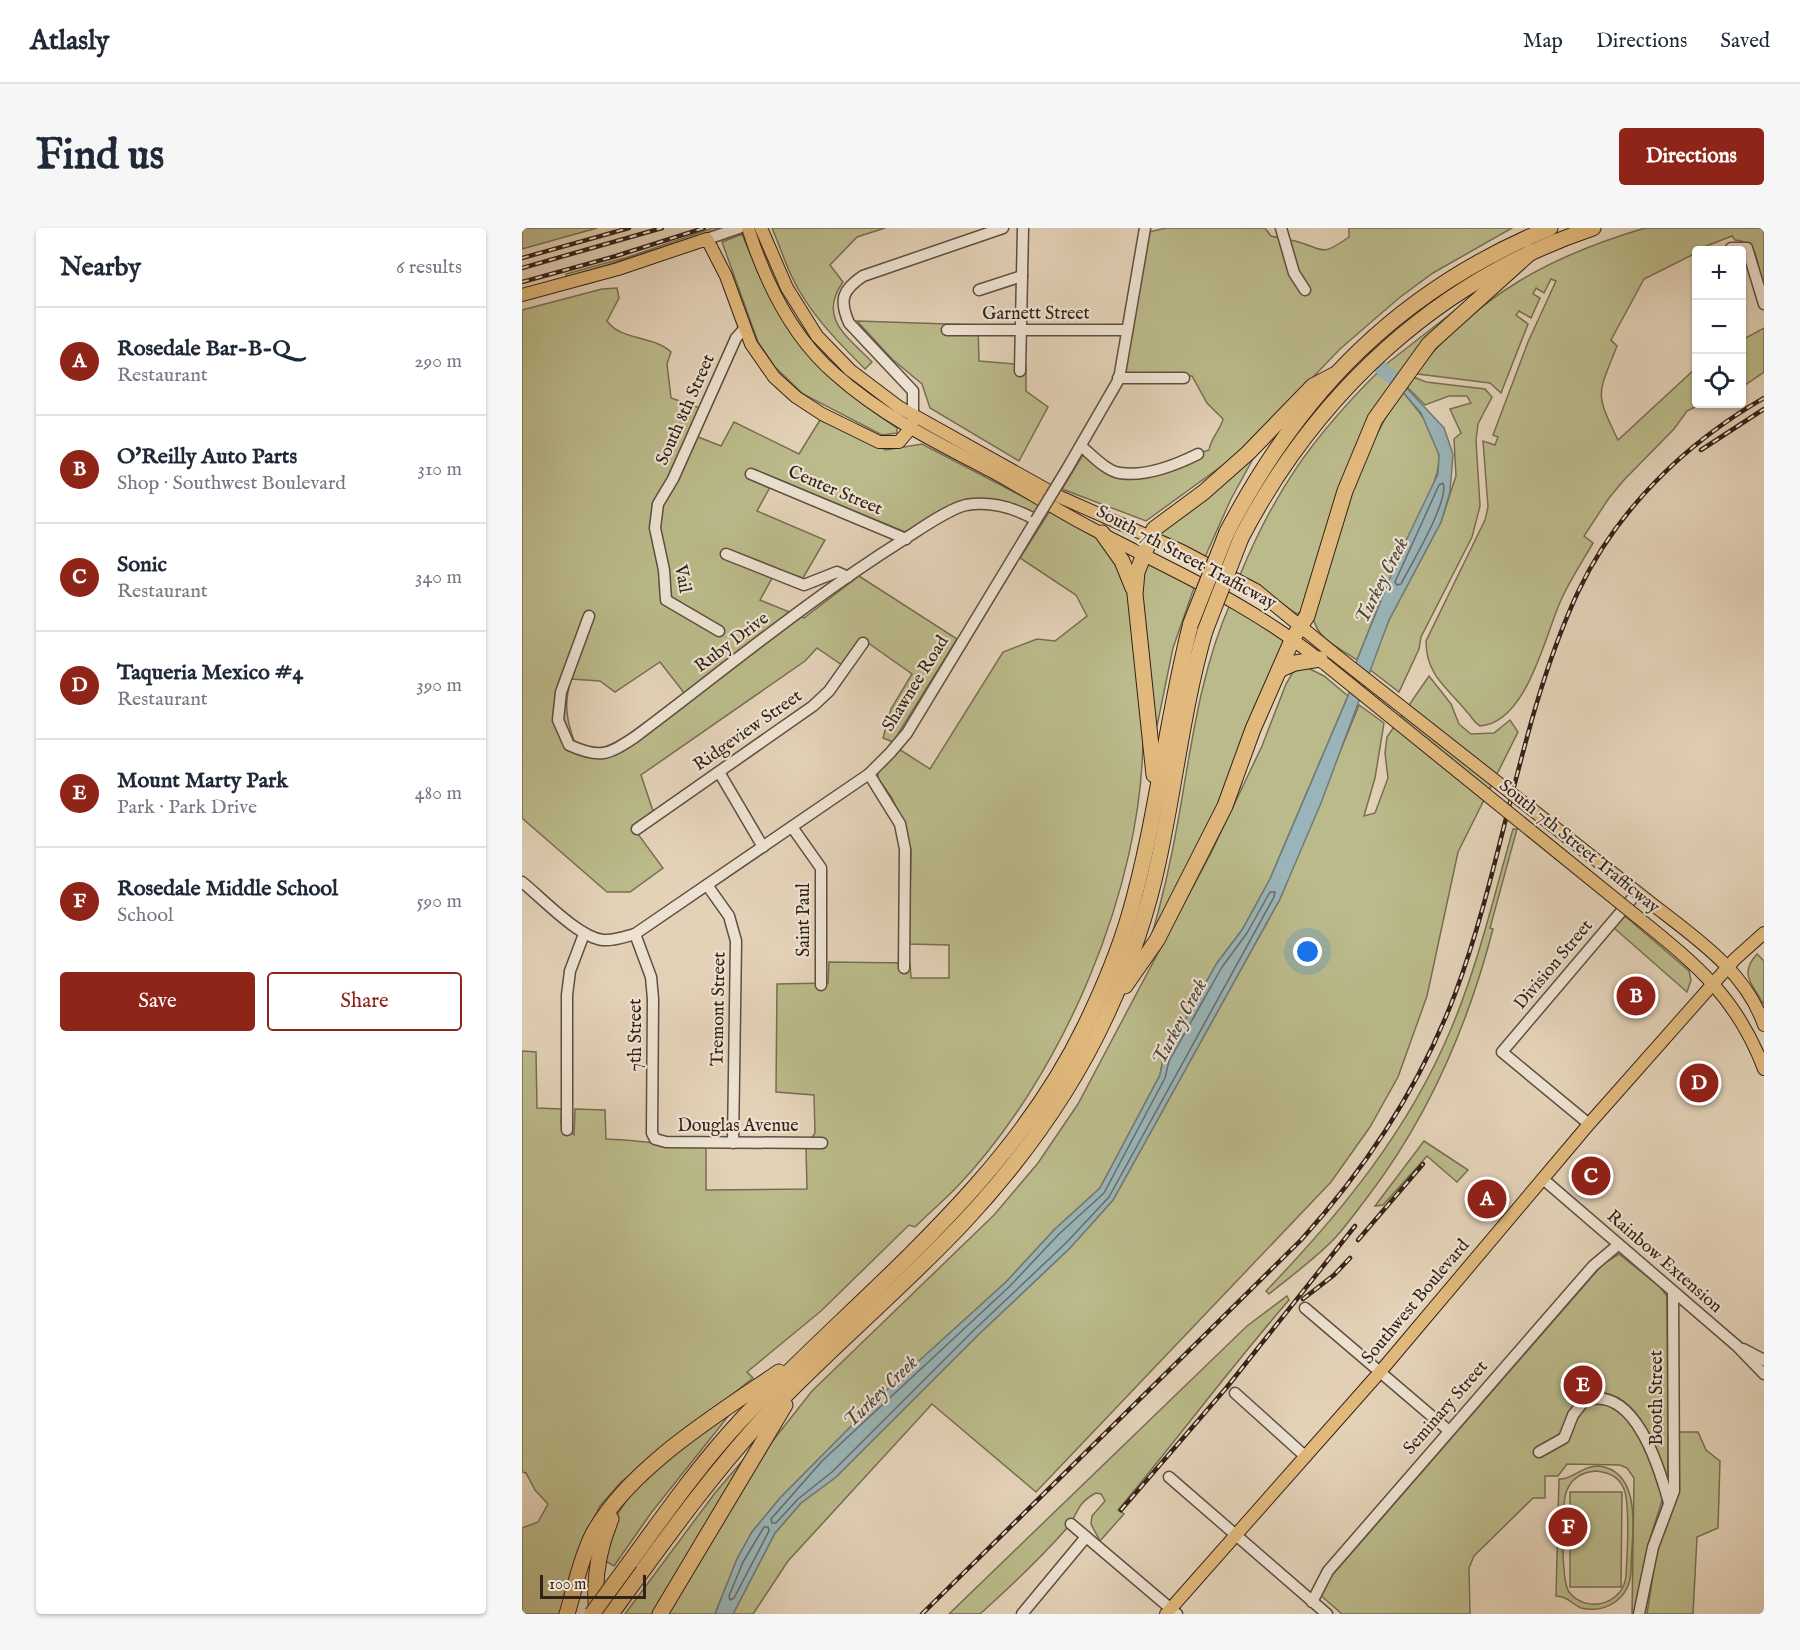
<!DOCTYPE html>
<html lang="en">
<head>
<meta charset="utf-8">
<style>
  :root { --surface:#fff; --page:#f6f6f7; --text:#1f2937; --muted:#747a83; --line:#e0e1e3; --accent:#8f2418 }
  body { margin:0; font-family:"IM FELL English",serif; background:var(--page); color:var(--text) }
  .controls { position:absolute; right:18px; top:18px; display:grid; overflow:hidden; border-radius:6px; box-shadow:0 2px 4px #0004 }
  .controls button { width:54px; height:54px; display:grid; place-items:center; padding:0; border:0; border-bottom:2px solid var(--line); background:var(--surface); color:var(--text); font:30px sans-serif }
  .scale { position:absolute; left:18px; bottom:15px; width:106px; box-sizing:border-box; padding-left:6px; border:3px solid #332219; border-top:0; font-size:16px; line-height:21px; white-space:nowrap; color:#332219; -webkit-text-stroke:4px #ede2d1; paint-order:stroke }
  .you { position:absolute; left:786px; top:724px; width:21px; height:21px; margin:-15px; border:4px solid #fff; border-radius:50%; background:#1a73e8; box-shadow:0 0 0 9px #1a73e833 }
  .badge { display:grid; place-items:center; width:39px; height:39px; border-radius:50%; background:var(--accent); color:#fff; font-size:20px; font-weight:700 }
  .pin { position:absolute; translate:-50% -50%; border:3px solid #fff; box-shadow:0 2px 6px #0006 }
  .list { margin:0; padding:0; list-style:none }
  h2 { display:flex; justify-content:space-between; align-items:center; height:78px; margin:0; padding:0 24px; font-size:26px }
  h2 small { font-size:20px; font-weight:400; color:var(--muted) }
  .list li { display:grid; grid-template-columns:39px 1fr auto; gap:18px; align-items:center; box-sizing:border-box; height:108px; padding:0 24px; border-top:2px solid var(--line) }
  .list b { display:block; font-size:22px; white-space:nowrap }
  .list p { margin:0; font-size:20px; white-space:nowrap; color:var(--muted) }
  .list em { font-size:20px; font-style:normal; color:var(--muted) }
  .actions { display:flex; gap:12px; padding:18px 24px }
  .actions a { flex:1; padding:14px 0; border:2px solid var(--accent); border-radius:6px; text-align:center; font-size:21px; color:var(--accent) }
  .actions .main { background:var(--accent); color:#fff }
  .icon { flex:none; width:33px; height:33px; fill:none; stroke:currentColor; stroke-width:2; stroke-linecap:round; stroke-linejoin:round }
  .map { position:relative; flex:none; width:1242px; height:1386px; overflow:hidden; border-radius:6px }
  header { display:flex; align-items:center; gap:36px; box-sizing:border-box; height:84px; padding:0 30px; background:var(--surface); border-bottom:2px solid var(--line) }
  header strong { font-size:28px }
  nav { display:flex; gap:33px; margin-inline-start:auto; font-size:21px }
  .intro { display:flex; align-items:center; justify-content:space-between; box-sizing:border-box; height:144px; padding:0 36px }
  h1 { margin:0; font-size:42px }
  .button { padding:15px 27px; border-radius:6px; background:var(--accent); color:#fff; font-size:21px; font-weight:700 }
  main { display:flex; gap:36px; padding:0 36px }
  aside { flex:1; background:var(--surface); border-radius:6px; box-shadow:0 2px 4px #0004 }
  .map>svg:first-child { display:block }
</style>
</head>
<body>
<header>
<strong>Atlasly</strong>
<nav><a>Map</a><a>Directions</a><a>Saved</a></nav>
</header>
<div class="intro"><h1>Find us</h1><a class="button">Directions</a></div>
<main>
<aside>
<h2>Nearby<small>6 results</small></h2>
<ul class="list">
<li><span class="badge">A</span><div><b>Rosedale Bar-B-Q</b><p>Restaurant</p></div><em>290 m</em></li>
<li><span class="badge">B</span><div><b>O'Reilly Auto Parts</b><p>Shop · Southwest Boulevard</p></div><em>310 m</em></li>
<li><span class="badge">C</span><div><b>Sonic</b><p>Restaurant</p></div><em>340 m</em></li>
<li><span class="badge">D</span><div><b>Taqueria Mexico #4</b><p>Restaurant</p></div><em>390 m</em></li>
<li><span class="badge">E</span><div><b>Mount Marty Park</b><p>Park · Park Drive</p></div><em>480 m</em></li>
<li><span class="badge">F</span><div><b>Rosedale Middle School</b><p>School</p></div><em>590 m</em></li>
</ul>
<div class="actions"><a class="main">Save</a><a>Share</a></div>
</aside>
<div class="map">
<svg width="1242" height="1386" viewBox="0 0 1242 1386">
  <rect width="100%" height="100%" fill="#e4d2b8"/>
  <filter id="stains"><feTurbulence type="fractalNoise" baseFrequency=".00333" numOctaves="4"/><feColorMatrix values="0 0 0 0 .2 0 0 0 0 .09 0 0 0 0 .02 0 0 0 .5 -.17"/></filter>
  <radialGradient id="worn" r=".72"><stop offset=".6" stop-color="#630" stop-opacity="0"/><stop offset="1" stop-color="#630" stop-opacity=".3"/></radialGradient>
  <g fill="#bbba8a" stroke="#776e52" stroke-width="1.5" fill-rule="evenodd">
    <polygon points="0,0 75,0 0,21"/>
    <polygon points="191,0 200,0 45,50 44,46 106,29"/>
    <path d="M250,0H363L335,9L308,37L321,54C295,90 326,109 350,134L343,141C315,113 286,84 269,47C262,32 257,16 250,0Z"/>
    <path d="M644,0H743L749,8C757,10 765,11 773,13C804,21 797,30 827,9V0H990L911,45L877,70L818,121L719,224L624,293L540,261L562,225L604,248L687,222C689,209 698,203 701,191L685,175L670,148L602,147L627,4Z"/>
    <path d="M1123,0H1242V65C1234,44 1241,14 1213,12L1210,8L1174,22V25L1122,51L1089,112L1095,118C1076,167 1072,163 1096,212L1174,140V176H1179L1165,183L1152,201L1102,252L1087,270L1062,308L1071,315C1060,334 1048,352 1039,372C1023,407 1005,495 958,498C951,494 950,489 945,484C926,460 904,448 904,413L963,292L966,279L961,213L973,217L976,209L971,207L1006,114L1034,53L1029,51L1022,65L1014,60L1011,66L1018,70L1009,90L997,83L994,87L1006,96L979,165L968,155L896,146L895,142C959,66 1028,28 1123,0Z"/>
    <path d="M220,6C244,65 272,121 323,162C339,176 358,188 375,200V205L360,207L281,166L253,139L236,114L200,14Z"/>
    <path d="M95,60L97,70L85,93C99,113 131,107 149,124L145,136L149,170L178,180L166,205L199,218L212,194L277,226L298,192L364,222L400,216L517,277L512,285L477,272L460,271L383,304L253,250L235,283L303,312L281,350L255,341L238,372L282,390L337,348L435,411L371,514L361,510L369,481L390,446L339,410L320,437L295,420L283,433L119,547L131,583L110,598L141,640L108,664H85L0,590V82L80,61ZM138,434L163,466L90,518L68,521L52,513C44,490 42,475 49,451L78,453L93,464Z"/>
    <polygon points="945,73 876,149 863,137"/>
    <polygon points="335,93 456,97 457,133 504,137 504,163 526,179 497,233 408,180 400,156 370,131"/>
    <polygon points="1242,100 1242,144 1220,159 1220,112"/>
    <path d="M855,145L871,157L783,380L775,386L718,347C753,262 791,209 855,145Z"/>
    <polygon points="889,148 904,154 963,161 970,169 956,196 954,212 958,278 950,309 899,409 897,421 877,464 847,441 867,392 919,294 934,248 932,211 939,205 928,181 949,175 945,168 927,168 903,177 882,156"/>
    <path d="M880,163C895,181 916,204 917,229C918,255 891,297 880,322C864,358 850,395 835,432C818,420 795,412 791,389C815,312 834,231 880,163Z"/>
    <polygon points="732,229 709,271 683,329 638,307 636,304"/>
    <path d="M529,281C547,292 572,302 586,318C612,351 610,401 615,441C617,462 621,483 621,504C622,659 540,850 433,961C420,974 406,986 393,999L387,997L299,1083L225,1144L231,1150L99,1254L78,1278L59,1316L41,1370L43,1371L39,1386H0V1300L16,1294L26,1276L13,1262L4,1245L0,1244V823L14,824L15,880L40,881L39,896L52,907L53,881L83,882L84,911C118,912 150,918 184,919V962L285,961L284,919L293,905L292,867L254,864L255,756L306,755L307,734L388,735L389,750H427V717L387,716L389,622L381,594L370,570L356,550V544L377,521L408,541L481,424L515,411L533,413L565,388L554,367L498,330Z"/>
    <polygon points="627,334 673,357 651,420 635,498 632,498 618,369 623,336"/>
    <path d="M709,374L764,411L706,561L629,710C640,672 649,633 656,593C669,520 678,443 709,374Z"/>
    <polygon points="784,439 802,448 826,468 748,651 720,702 695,735 641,831 638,847 578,960 533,1001 484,1054 365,1162 258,1270 230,1304 215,1331 193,1386 144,1386 249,1215 290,1163 472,987 516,935 556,876 689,625 740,518 764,456 771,444"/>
    <polygon points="907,448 929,476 937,496 949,506 972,505 988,492 996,504 936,624 905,768 876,849 848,899 809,954 514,1264 410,1176 266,1333 231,1386 211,1386 253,1305 279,1275 314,1249 455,1108 548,1020 591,972 758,671 837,477 862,495 853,550 842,588 853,585 866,550 863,525 865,509"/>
    <path d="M991,601H995L968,700L971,701C946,797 907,888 847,967C836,981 825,997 813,1010C793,1031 769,1048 747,1066L744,1063C819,985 887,902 929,801C956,737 972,668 991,601Z"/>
    <polygon points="1103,688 1167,743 1169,752 1165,764 1092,700"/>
    <path d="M1235,726L1242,733V777C1231,756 1216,747 1235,726Z"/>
    <polygon points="902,913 946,942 935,954 905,928 861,977 853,978"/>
    <polygon points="1097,1026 1138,1059 1145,1068 1146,1254 1126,1317 1119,1372 1114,1386 1110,1386 1112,1250 1105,1240 1098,1237 1045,1236 1036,1248 1023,1248 1023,1270 1011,1270 952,1328 947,1340 948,1386 820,1386 796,1365 812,1345 1081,1036"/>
    <path d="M765,1068L767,1072C708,1140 654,1213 596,1282L602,1286L578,1313L569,1296L570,1288L583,1273L579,1266L574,1265C554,1275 556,1287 545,1300C518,1331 488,1359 458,1386H427L725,1098Z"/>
    <polygon points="205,1184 208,1186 129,1285 92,1338 80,1331 95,1287 113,1259"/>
    <polygon points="1154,1204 1176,1204 1184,1222 1198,1233 1196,1300 1175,1309 1171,1386 1125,1386 1136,1315 1151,1274"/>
    <polygon points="227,1225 134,1386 103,1386 193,1265"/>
    <path d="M1077,1238C1123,1244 1109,1310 1109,1343C1108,1369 1086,1386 1059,1380C1048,1375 1047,1369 1034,1368L1037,1251C1051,1252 1058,1238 1077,1238ZM1074,1243C1085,1244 1096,1248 1101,1259C1109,1273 1105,1329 1104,1348C1101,1377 1064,1386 1047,1364C1039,1352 1039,1276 1045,1262C1050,1250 1061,1244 1074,1243Z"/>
    <polygon points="1048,1264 1100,1264 1099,1359 1048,1359"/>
  </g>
  <polygon fill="#9ab5b9" stroke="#717a79" stroke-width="1.5" points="863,137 922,200 931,226 928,264 919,294 867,392 799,575 758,671 591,972 548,1020 455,1108 314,1249 279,1275 253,1305 211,1386 193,1386 215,1331 230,1304 258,1270 365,1162 484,1054 533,1001 578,960 638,847 641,831 695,735 720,702 748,651 826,468 835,432 879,323 916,246 917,227 899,185 880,163 855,145"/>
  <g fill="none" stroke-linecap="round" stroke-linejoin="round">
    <g stroke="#666c69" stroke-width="1.5">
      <path d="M921,255C928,272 888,338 879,356L875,357L873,354L917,257Z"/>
      <polygon points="748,664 753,664 752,669 587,969 544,1015 451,1103 310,1244 276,1271 254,1295 250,1295 249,1291 300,1233 488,1058 537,1006 582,965 643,850 647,833 700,739 725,705"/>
      <polygon points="242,1299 246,1299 247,1303 212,1370 208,1372 207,1368 221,1334"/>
    </g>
    <polyline stroke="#9ab5b9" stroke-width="14" points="844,127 872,151"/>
    <g stroke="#5f4e41" stroke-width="13">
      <g id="minor">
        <polyline points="759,0 772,45 783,62"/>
        <polyline points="185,11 217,0"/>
        <polyline points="1209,20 1225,20 1242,76"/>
        <polyline points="457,62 500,48"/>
        <polyline points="425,102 603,102"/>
        <polyline points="498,143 501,0"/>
        <polyline points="596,150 662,150"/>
        <path d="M391,187V163L327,95C317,72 320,62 341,48L481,0"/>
        <path d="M559,218C570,227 584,243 598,245C624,249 654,237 676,226"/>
        <polyline points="545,241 597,151 623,0"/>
        <polyline points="229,246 384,311"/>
        <polyline points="204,326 282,357 315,344 326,349"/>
        <polyline points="197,403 144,372 142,342 133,300 136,276 151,251 214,110 222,101"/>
        <polyline points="197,544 241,619"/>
        <polyline points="347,546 378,596 383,621 382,740"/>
        <polyline points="270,599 299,640 299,757"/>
        <polyline points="115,601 291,478 307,463 341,415"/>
        <path d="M0,654C20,670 56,709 81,712C92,713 102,709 113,706L347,546L368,525L385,505L514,292C493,280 469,273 444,277C426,281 397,302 381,312C287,371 201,443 113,509C86,527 78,531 47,517L36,492L39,464L67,388"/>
        <polyline points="185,657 207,688 214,713 211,915"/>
        <polyline points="113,706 129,749 131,771 130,905 133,911 144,914 300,915"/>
        <polyline points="1067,896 980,824 1109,672"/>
        <polyline points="45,902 45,767 48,743 62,706"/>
        <polyline points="1021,951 1215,1118 1242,1146"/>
        <polyline points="783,1080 926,1202"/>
        <polyline points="1221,1121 1242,1132"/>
        <polyline points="713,1165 784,1229"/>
        <path d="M1017,1224L1042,1210L1051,1187L1062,1173C1112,1155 1137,1238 1147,1275"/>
        <polyline points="647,1249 805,1386"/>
        <polyline points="549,1296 655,1386"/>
        <polyline points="790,1374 806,1343 1071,1038 1096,1017"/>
        <polyline points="500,1386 564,1309"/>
        <polyline points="1117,1386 1131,1319 1152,1263 1151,1064"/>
      </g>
    </g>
    <g stroke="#332219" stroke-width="14">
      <g id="major">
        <path d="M226,0C243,53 270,109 313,146C360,188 415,215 471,244C504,262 536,283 569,300C652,344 726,374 800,434"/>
        <polyline points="239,0 265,60 295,108 328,142 377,179 538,269 660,323 734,362 811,425"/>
        <polyline points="0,67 96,41 185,11 204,48 229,116 252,149 274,169 300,186 357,214 377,214 388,201 390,195"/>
        <path d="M1125,672C1169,707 1223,741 1242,797"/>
        <path d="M1113,687C1172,735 1214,767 1242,841"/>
        <polyline points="644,1386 858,1144 1067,896 1213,731 1242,705"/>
      </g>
    </g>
    <g stroke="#332219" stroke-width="17">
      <g id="highway">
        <path d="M705,304C779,162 879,61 1028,0"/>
        <polyline points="580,305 600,333 611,360"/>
        <path d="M719,310C794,166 915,52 1071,0"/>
        <polyline points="757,442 773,435 798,431"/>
        <polyline points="632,547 613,366 615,344 632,301 682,264 726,225 791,158 812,147"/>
        <polyline points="603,758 635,712 703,578 731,501 771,410 785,388 823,263 853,191 907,116 1009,24"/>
        <path d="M108,1334C143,1286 178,1236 219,1192C339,1066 486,958 563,798C580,763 596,725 607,688C635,592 644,491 669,395"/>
        <path d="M45,1386C53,1360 58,1332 70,1308C105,1241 196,1186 257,1144"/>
        <path d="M75,1386C71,1353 76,1322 89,1291"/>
        <path d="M89,1386C140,1316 190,1245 250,1181C311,1117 380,1060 441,995C499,933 549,864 585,786C607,738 625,687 636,635C653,558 661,479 683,403"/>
        <polyline points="138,1386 263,1177"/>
      </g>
    </g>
    <use href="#minor" stroke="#ede2d1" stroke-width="10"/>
    <use href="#major" stroke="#e2b97c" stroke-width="12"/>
    <use href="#highway" stroke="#e2b97c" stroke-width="15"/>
    <g stroke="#332219" stroke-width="4.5">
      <g id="rail">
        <polyline points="0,30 107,0"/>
        <polyline points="0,40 140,0"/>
        <polyline points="0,54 94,28 182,0"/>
        <polyline points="1179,222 1242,181"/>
        <polyline points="836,1012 901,936"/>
        <polyline points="781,1071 812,1047 828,1030"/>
        <polyline points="599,1282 705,1159 833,998"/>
        <path d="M400,1386L779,1012C845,939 898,858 933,766C982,635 997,491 1056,364C1095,281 1164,215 1242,170"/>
      </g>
    </g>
    <use href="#rail" stroke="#ede2d1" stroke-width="2" stroke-dasharray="7" stroke-linecap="butt"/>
    <g stroke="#5f4e41" stroke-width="13" stroke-linecap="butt">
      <polyline id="minor-bridge" points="514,292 545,241"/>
    </g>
    <g stroke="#332219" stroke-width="14" stroke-linecap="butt">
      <g id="major-bridge">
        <polyline points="811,425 1125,672"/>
        <polyline points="803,436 1113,687"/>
      </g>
    </g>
    <g stroke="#332219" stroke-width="17" stroke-linecap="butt">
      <g id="highway-bridge">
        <polyline points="669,395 705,304"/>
        <polyline points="683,403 719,310"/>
        <polyline points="70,1386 108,1334"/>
      </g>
    </g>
    <use href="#minor-bridge" stroke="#ede2d1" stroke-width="10"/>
    <use href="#major-bridge" stroke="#e2b97c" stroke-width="12"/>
    <use href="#highway-bridge" stroke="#e2b97c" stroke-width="15"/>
  </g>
  <g text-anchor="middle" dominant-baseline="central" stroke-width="4.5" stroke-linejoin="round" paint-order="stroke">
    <g font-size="18" fill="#332219" stroke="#ede2d1">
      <text x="514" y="86">Garnett Street</text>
      <text transform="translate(164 182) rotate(-66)">South 8th Street</text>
      <text transform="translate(313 263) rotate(23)">Center Street</text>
      <text transform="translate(664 330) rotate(28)">South 7th Street Trafficway</text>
      <text transform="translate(160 351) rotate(79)">Vail</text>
      <text transform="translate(210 415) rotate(-37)">Ruby Drive</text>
      <text transform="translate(394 456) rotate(-58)">Shawnee Road</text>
      <text transform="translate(226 503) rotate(-35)">Ridgeview Street</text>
      <text transform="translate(1057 619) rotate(39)">South 7th Street Trafficway</text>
      <text transform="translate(282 692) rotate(-90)">Saint Paul</text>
      <text transform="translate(1032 737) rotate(-50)">Division Street</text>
      <text transform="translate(197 781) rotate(-89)">Tremont Street</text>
      <text transform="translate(114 807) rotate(-90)">7th Street</text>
      <text x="216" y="898">Douglas Avenue</text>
      <text transform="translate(1142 1034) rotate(41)">Rainbow Extension</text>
      <text transform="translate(894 1074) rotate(-50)">Southwest Boulevard</text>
      <text transform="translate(1135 1170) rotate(-90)">Booth Street</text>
      <text transform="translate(924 1180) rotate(-49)">Seminary Street</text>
    </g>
    <g font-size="20" font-style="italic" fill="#4d4741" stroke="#ede2d1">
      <text transform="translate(860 353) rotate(-63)">Turkey Creek</text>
      <text transform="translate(658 794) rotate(-62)">Turkey Creek</text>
      <text transform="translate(359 1164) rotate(-44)">Turkey Creek</text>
    </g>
  </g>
  <rect width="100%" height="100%" filter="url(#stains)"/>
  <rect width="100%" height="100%" fill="url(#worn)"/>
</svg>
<div class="controls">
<button>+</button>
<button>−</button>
<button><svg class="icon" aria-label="locate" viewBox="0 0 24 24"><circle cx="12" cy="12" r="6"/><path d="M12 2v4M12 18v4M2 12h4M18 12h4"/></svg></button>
</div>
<div class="scale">100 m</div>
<div class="you"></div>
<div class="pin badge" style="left:965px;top:971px">A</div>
<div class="pin badge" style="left:1114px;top:768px">B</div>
<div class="pin badge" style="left:1069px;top:948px">C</div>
<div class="pin badge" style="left:1177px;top:855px">D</div>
<div class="pin badge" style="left:1061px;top:1157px">E</div>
<div class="pin badge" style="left:1046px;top:1299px">F</div>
</div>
</main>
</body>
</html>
